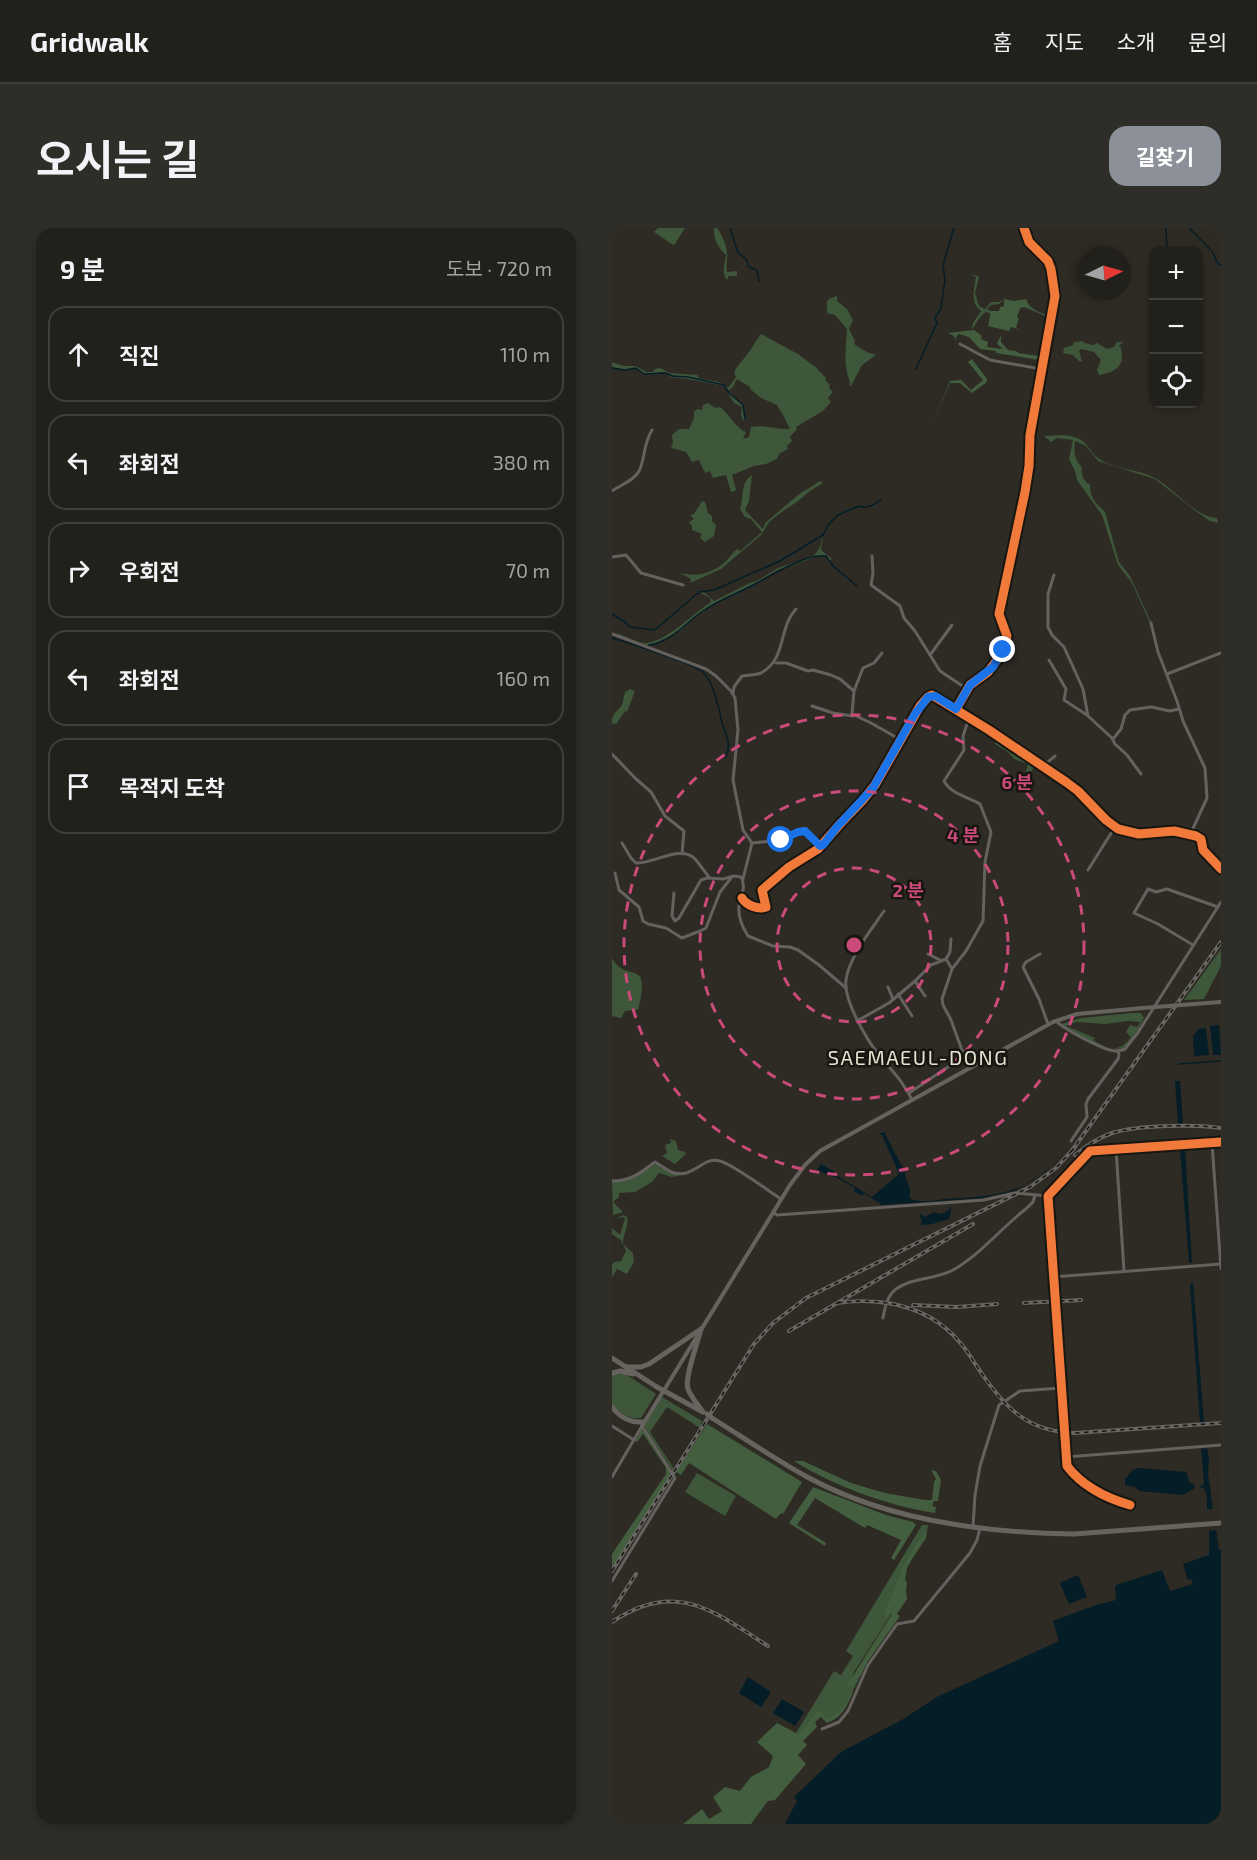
<!DOCTYPE html>
<html lang="ko">
<head>
<meta charset="utf-8">
<style>
  :root { --surface:#22201a; --page:#2e2d27; --text:#f1f3f6; --muted:#a2a3a2; --line:#3f3e39; --accent:#8c9099 }
  body { margin:0; font-family:"Exo 2","Noto Sans KR",sans-serif; background:var(--page); color:var(--text) }
  .controls { position:absolute; right:18px; top:18px; display:grid; overflow:hidden; border-radius:12px; box-shadow:0 3px 9px #0003 }
  .controls button { width:54px; height:54px; display:grid; place-items:center; padding:0; border:0; border-bottom:2px solid var(--line); background:var(--surface); color:var(--text); font:30px sans-serif }
  .compass { position:absolute; left:465px; top:18px; width:54px; height:54px; border-radius:50%; background:var(--surface); box-shadow:0 3px 9px #0003; rotate:85deg }
  .stop { position:absolute; width:18px; height:18px; margin:-14px; border:4px solid #1a73e8; border-radius:50%; background:#fff }
  .stop.end { background:#1a73e8; border-color:#fff; box-shadow:0 2px 6px #0008 }
  .list { margin:0; padding:0; list-style:none }
  h2 { display:flex; justify-content:space-between; align-items:center; height:78px; margin:0; padding:0 24px; font-size:26px }
  h2 small { font-size:20px; font-weight:400; color:var(--muted) }
  .list li { display:grid; grid-template-columns:39px 1fr auto; gap:18px; align-items:center; box-sizing:border-box; height:96px; margin:0 12px 12px; padding:0 12px; border:2px solid var(--line); border-radius:18px }
  .list b { display:block; font-size:22px; white-space:nowrap }
  .list em { font-size:20px; font-style:normal; color:var(--muted) }
  .icon { flex:none; width:33px; height:33px; fill:none; stroke:currentColor; stroke-width:2; stroke-linecap:round; stroke-linejoin:round }
  .map { position:relative; flex:none; width:609px; height:1596px; overflow:hidden; border-radius:18px }
  header { display:flex; align-items:center; gap:36px; box-sizing:border-box; height:84px; padding:0 30px; background:var(--surface); border-bottom:2px solid var(--line) }
  header strong { font-size:28px }
  nav { display:flex; gap:33px; margin-inline-start:auto; font-size:21px }
  .intro { display:flex; align-items:center; justify-content:space-between; box-sizing:border-box; height:144px; padding:0 36px }
  h1 { margin:0; font-size:42px }
  .button { padding:15px 27px; border-radius:18px; background:var(--accent); color:#fff; font-size:21px; font-weight:700 }
  main { display:flex; gap:36px; padding:0 36px }
  aside { flex:1; background:var(--surface); border-radius:18px; box-shadow:0 3px 9px #0003 }
  .map>svg:first-child { display:block }
</style>
</head>
<body>
<header>
<strong>Gridwalk</strong>
<nav><a>홈</a><a>지도</a><a>소개</a><a>문의</a></nav>
</header>
<div class="intro"><h1>오시는 길</h1><a class="button">길찾기</a></div>
<main>
<aside>
<h2>9 분<small>도보 · 720 m</small></h2>
<ul class="list">
<li><svg class="icon" aria-label="ahead" viewBox="0 0 24 24"><path d="M12 20V5M6 11l6-6 6 6"/></svg><div><b>직진</b></div><em>110 m</em></li>
<li><svg class="icon" aria-label="left" viewBox="0 0 24 24"><path d="M17 20v-9H6M10 6l-5 5 5 5"/></svg><div><b>좌회전</b></div><em>380 m</em></li>
<li><svg class="icon" aria-label="right" viewBox="0 0 24 24"><path d="M7 20v-9h11M14 6l5 5-5 5"/></svg><div><b>우회전</b></div><em>70 m</em></li>
<li><svg class="icon" aria-label="left" viewBox="0 0 24 24"><path d="M17 20v-9H6M10 6l-5 5 5 5"/></svg><div><b>좌회전</b></div><em>160 m</em></li>
<li><svg class="icon" aria-label="arrive" viewBox="0 0 24 24"><path d="M6 21V4h12l-3 4 3 4H6"/></svg><div><b>목적지 도착</b></div></li>
</ul>
</aside>
<div class="map">
<svg width="609" height="1596" viewBox="0 0 609 1596">
  <rect width="100%" height="100%" fill="#2d2b23"/>
  <g fill="#3e5639" fill-rule="evenodd">
    <polygon points="46,0 73,0 63,16 61,17 42,4"/>
    <path d="M102,0H105C110,7 116,19 115,29C115,35 114,37 115,44L125,43V48H117L115,52C109,45 113,35 114,27C106,20 101,10 102,0Z"/>
    <path d="M358,46L366,48L367,50L363,65L367,78L373,81L379,74H387L392,71L387,76L379,77L375,81L379,83V86L374,84C366,90 364,96 360,102L361,95L369,83C358,74 362,62 364,49Z"/>
    <path d="M225,68V73L235,81L241,92L237,101L243,113L242,116L255,124L264,127L250,137L239,158L237,157L238,154C231,137 234,120 235,101L223,87L215,85C216,73 211,72 225,68Z"/>
    <path d="M149,106L186,126L206,141V142L214,150L213,152L218,157L217,160L221,164L216,170L219,174L211,183L184,199L185,201L178,209L180,213L175,218L176,221L167,226L165,231L154,236L142,238L120,247L124,261L123,263L119,264L114,247L101,250L98,243L93,245L87,232L80,234L74,224L60,220L59,218L61,215L60,207L67,201H77L82,190V183L86,181L90,182L91,177L96,175L103,180L108,179C118,187 125,201 134,204L131,211L137,209L139,199C153,196 164,202 178,201L169,183H168L165,177L149,170L138,161V159L125,151L121,159L116,163L131,177L132,190L134,192H131L129,187L130,179L122,175L112,158L76,151L59,149L53,144L32,146L24,140L13,142L0,139V134L11,138H24L34,144H41L43,141L48,140L57,145L85,147L87,150C97,153 109,152 116,160L124,149L122,145C125,138 129,134 134,128C140,121 143,113 149,106Z"/>
    <path d="M471,113L472,115L481,117L485,115L495,121L502,119L505,114H511L507,118L509,120C509,123 510,126 510,130C509,142 497,145 487,147L485,142L489,132L482,124L469,121L467,123L470,133L468,134L461,127L451,125L452,120L461,117L462,114Z"/>
    <path d="M452,207C480,211 471,220 489,232C505,242 527,241 543,250C562,260 584,290 605,290L606,295L598,293L585,284L543,251L486,233L474,218L463,213C462,224 462,231 470,239C469,248 471,252 478,257L479,266L483,274L493,284L507,334L518,348L539,394L538,395L520,355L506,337L490,287L465,252L463,243L457,231L461,212L445,210L439,214L432,208Z"/>
    <path d="M140,247L137,273L133,282L151,301L153,295L186,267L208,253L211,255L198,263L185,274L171,283L157,294L149,307L109,341L78,355L79,351L68,345C85,349 99,346 113,334C118,330 120,324 126,321L128,323L150,304L139,291L133,289L128,281C132,269 128,254 140,247Z"/>
    <polygon points="90,273 93,274 96,285 100,288 100,293 104,297 102,308 93,314 88,310 90,306 80,302 80,298 77,294 82,291 78,287 82,286"/>
    <path d="M211,308L209,322L220,331L217,333L214,327H209L166,342L142,356L102,376L86,386L68,403L42,416L35,417L0,405C10,405 26,416 35,415C55,413 82,385 99,374L98,370L87,364L93,365L102,373L138,355L145,353L166,340L202,328L208,319Z"/>
    <polygon points="18,461 23,463 15,484 13,483 4,496 2,495 0,497 0,489 1,490 2,486 10,477 13,464"/>
    <polygon points="382,508 422,535 420,543 408,560 405,557 412,549 416,536 402,531 396,524 383,516"/>
    <polygon points="609,721 609,738 592,771 572,772"/>
    <path d="M0,730C13,756 41,728 26,782L13,783L9,790L0,788Z"/>
    <path d="M520,785H529L532,790C527,799 521,812 514,818C501,829 461,804 449,796L469,790ZM516,793L528,794L525,799L518,797L514,804L519,809C507,825 498,822 481,812L483,810L454,798L464,794L493,796Z"/>
    <polygon points="58,911 64,913 66,922 73,924 74,926 63,936 50,928 55,925 53,917 59,915"/>
    <path d="M44,936L60,945L75,946L60,949L47,945L40,954L23,964L7,965V969L2,973V975L11,984L1,987L0,954C18,953 29,945 44,936Z"/>
    <path d="M11,987L15,989C17,998 11,1006 11,1016L21,1025L22,1034L15,1046L5,1041L0,1050V1037L2,1034L9,1033L14,1023L9,1012L0,1006V1000L8,1007L13,991L11,989L4,991Z"/>
    <path d="M12,1145L44,1166L29,1190C16,1192 10,1185 0,1177V1147Z"/>
    <polygon points="50,1169 90,1193 88,1200 55,1179 38,1204 62,1241 61,1243 32,1198"/>
    <polygon points="85,1245 124,1268 113,1288 73,1264"/>
    <polygon points="310,1297 316,1297 315,1304 313,1303 302,1318 290,1339 271,1388 274,1390 278,1384 280,1385 242,1444 239,1457 249,1447 232,1480 224,1487 215,1490 207,1483 186,1506 184,1505 222,1443 229,1447 241,1428 234,1423"/>
  </g>
  <g fill="#435e3e">
    <path d="M441,62L442,68L434,109H432L436,89L412,79L408,80L405,89L407,91L404,99L406,101L399,99L397,103L376,98L379,83H387L388,79L392,78V71L402,73L414,71C417,81 427,85 437,87Z"/>
    <polygon points="362,102 370,108 369,111 376,114 375,119 391,121 385,116 389,107 389,114 396,122 404,123 406,125 427,128 432,111 434,111 429,139 428,139 427,132 384,125 384,123 368,121 357,109 347,106 344,109 344,113 342,108 336,105"/>
    <polygon points="360,131 375,151 375,154 360,165 348,155 338,155 322,193 338,153 349,152 359,162 371,152 356,134"/>
    <polygon points="95,1196 190,1254 171,1286 169,1285 164,1291 77,1235 69,1247 64,1244"/>
    <polygon points="30,1201 59,1246 0,1341 0,1326 54,1246 54,1240 31,1206 25,1214 23,1213"/>
    <path d="M182,1233H191L239,1255L273,1265L313,1272H320L322,1254L324,1251L319,1242L324,1243L329,1252L326,1273H322L320,1278L324,1279L323,1285C276,1278 222,1258 182,1233Z"/>
    <polygon points="201,1259 274,1287 301,1294 304,1297 282,1332 279,1330 289,1312 255,1297 253,1300 203,1270 185,1297 214,1315 213,1318 177,1295"/>
    <polygon points="313,1303 315,1304 314,1310 300,1331 295,1340 293,1352 295,1354 294,1363 295,1371 285,1386 288,1388 256,1433 249,1447 234,1464 234,1459 280,1386 278,1385 274,1390 271,1388 290,1339 302,1318"/>
    <path d="M240,1463L241,1464C235,1478 231,1489 215,1495L209,1489L203,1494L205,1499L191,1513L195,1517L186,1527L194,1536L163,1572L156,1573L139,1596H71L90,1581L97,1591L110,1583L101,1569L113,1559L128,1563L139,1549L157,1539L161,1528L145,1514L165,1495L186,1506L207,1482L215,1490C229,1485 234,1476 240,1463Z"/>
  </g>
  <g fill="#041d27">
    <polygon points="607,797 609,827 601,827 598,798"/>
    <polygon points="594,800 597,827 582,828 581,808 587,801"/>
    <polygon points="563,853 568,853 571,897 566,896"/>
    <path d="M272,904L294,946L293,948L298,961V970C307,976 323,972 334,971C370,969 405,968 434,943C443,935 451,925 459,916L434,944L404,962L393,965L369,970L270,977L252,965L250,968L242,963L243,960L222,948L221,949L205,942L209,936L223,944L222,946L260,969L287,946L270,907L266,906Z"/>
    <polygon points="569,920 573,921 580,1035 577,1034 568,922"/>
    <path d="M338,976L339,985L337,991L320,996L308,997L310,994L307,985L313,989L322,984C328,988 333,984 337,982Z"/>
    <polygon points="581,1055 592,1195 588,1195 578,1056"/>
    <polygon points="595,1220 597,1231 596,1246 601,1281 595,1281 595,1269 592,1260 587,1259 591,1257 592,1254 589,1221"/>
    <polygon points="526,1240 574,1244 578,1255 582,1256 583,1260 571,1267 527,1263 523,1259 513,1257 513,1252 520,1242"/>
    <polygon points="604,1302 607,1322 609,1322 609,1596 173,1596 185,1573 182,1569 229,1524 293,1490 325,1469 447,1413 441,1393 484,1377 504,1372 503,1359 504,1357 550,1342 558,1363 581,1356 579,1351 576,1352 571,1336 597,1327 597,1303"/>
    <polygon points="466,1347 475,1369 457,1376 448,1355"/>
    <polygon points="136,1449 159,1464 149,1479 127,1465"/>
    <polygon points="170,1471 192,1484 183,1498 161,1485"/>
  </g>
  <g fill="none" stroke-linecap="round" stroke-linejoin="round">
    <g stroke="#041d27" stroke-width="1.5">
      <polyline points="118,0 126,25 134,31 137,39 145,42 147,53"/>
      <polyline points="554,0 555,22"/>
      <polyline points="577,0 598,21"/>
      <polyline points="600,23 606,36 609,37"/>
      <polyline points="0,140 13,142 24,140 32,146 53,145 61,148 76,149 112,157 117,165 131,177 133,191"/>
      <polyline points="304,141 325,95 323,90 329,80 333,52 331,37 342,0"/>
      <path d="M0,386L13,394L18,399L43,402L87,364L102,362L168,333L211,307L216,297L226,287L247,278C255,282 262,276 269,272"/>
      <path d="M0,410C14,414 86,437 92,445C101,455 104,472 108,484C108,501 123,512 113,530"/>
      <path d="M37,417C60,414 73,395 91,383C108,371 127,365 145,355C162,346 195,325 214,328L221,338L245,358"/>
      <polyline points="567,836 609,833"/>
    </g>
    <g stroke="#64615e" stroke-width="3">
      <polyline points="348,116 378,132 429,141"/>
      <path d="M0,263C8,257 22,253 27,243C33,232 31,216 40,202"/>
      <polyline points="260,328 261,345 259,357 288,378 292,390 303,403 328,443 355,461"/>
      <polyline points="0,329 14,327 29,345 71,357"/>
      <polyline points="442,347 436,366 436,399 440,407 452,419 471,461 476,488 500,510 503,516 515,527 529,546"/>
      <polyline points="539,395 546,424 565,473 571,493 593,540 595,570 578,607"/>
      <polyline points="0,406 94,441 104,448 119,463 123,470 126,502 121,552 131,602 140,615 131,651"/>
      <polyline points="270,425 262,435 251,440 242,463 240,486 259,495 289,512"/>
      <polyline points="318,427 340,397"/>
      <polyline points="437,432 454,461 452,472 475,487"/>
      <polyline points="164,435 174,435 196,443 201,442 219,447 228,451 242,463"/>
      <polyline points="555,446 609,425"/>
      <path d="M121,466L122,459L130,448C136,447 144,447 149,445C175,431 166,400 184,381"/>
      <polyline points="200,478 221,485 241,488"/>
      <polyline points="344,481 358,457 376,444 385,432 391,422 395,408 387,386 413,264 417,238 418,207 443,68 439,41 436,33 417,14 412,0"/>
      <polyline points="501,511 509,501 513,487 518,482 539,479 558,483 567,481"/>
      <polyline points="0,526 23,550 39,564 53,588 72,603 70,626"/>
      <polyline points="431,538 443,528"/>
      <path d="M10,615L19,630L24,635C41,636 68,617 82,630C87,635 92,643 97,649"/>
      <polyline points="140,615 172,612 192,603 197,605 208,618"/>
      <polyline points="476,642 503,599"/>
      <polyline points="3,645 7,662 27,679 31,693 36,696 54,700 70,710 88,703 94,700 108,664 119,650"/>
      <path d="M62,665L60,688L63,693L67,690L89,652L95,650L111,651L122,648L129,649C135,660 128,668 127,679C126,688 131,700 136,708L161,718L178,719L186,722L207,737L234,760"/>
      <path d="M130,670C134,677 146,682 154,679L150,662L177,639L206,621L229,595L251,572L263,557L308,478L316,469L320,467L377,502L454,554L466,563L494,592L506,601L527,606L562,603L584,608L589,611L591,622L609,641"/>
      <polyline points="581,717 546,696 522,685 536,661 544,664 555,661 606,679"/>
      <polyline points="316,726 328,732"/>
      <polyline points="428,726 414,734 411,739 427,771 436,796"/>
      <polyline points="334,731 338,724 339,711"/>
      <polyline points="303,753 313,768"/>
      <polyline points="276,759 281,771"/>
      <polyline points="286,766 300,788"/>
      <polyline points="245,793 277,775 303,753 319,737 334,731 340,741"/>
      <path d="M444,793C452,801 492,823 504,823C507,823 510,822 513,821L525,806L609,674"/>
      <path d="M297,865L342,835L351,825L339,792L331,777L330,771L340,741L354,723L371,693L373,634L379,604L368,576C356,569 339,566 332,553L352,522L351,508L357,490"/>
      <polyline points="459,913 475,889 474,876 476,871 506,831 507,827 506,823"/>
      <polyline points="600,915 609,1041"/>
      <polyline points="504,921 512,1043"/>
      <path d="M0,953C18,953 29,945 43,934C48,937 54,941 59,944C83,952 89,928 108,933C122,937 155,962 169,971"/>
      <path d="M271,1090C273,1079 275,1068 284,1061C301,1049 323,1052 341,1042C368,1027 390,999 415,980L421,974L423,967"/>
      <polyline points="0,1198 22,1212"/>
      <path d="M454,1229L455,1238C471,1259 494,1270 518,1277"/>
      <polyline points="361,1299 363,1267 368,1238 387,1177 408,1163 449,1160"/>
      <polyline points="0,1353 63,1250 30,1198"/>
      <polyline points="210,1501 227,1494 236,1483 256,1437 285,1396 302,1393 358,1325 365,1312 368,1300"/>
    </g>
    <g stroke="#64615e" stroke-width="3">
      <path d="M272,683C259,702 237,729 234,752C231,772 255,812 267,827C279,842 292,854 300,872"/>
      <polyline points="609,914 478,923 436,968 454,1229 609,1217"/>
      <polyline points="161,984 165,987 372,972 403,965 436,968"/>
      <polyline points="441,1049 609,1036"/>
      <polyline points="0,1249 30,1198"/>
    </g>
    <polyline stroke="#66635f" stroke-width="4" points="30,1198 178,957 193,937 208,923 441,794 465,786 531,780"/>
    <g stroke="#676460" stroke-width="5">
      <path d="M89,1101C86,1115 72,1149 76,1161C79,1169 86,1177 91,1184"/>
      <polyline points="0,1130 45,1159"/>
      <polyline points="14,1139 29,1139 37,1136 89,1101"/>
      <polyline points="0,1145 8,1143 21,1146"/>
      <polyline points="56,1165 89,1183"/>
      <path d="M0,1179C8,1189 18,1195 31,1194"/>
      <path d="M100,1190C132,1210 164,1232 197,1250C277,1293 373,1305 462,1306L609,1295"/>
    </g>
    <g stroke="#686662" stroke-width="4">
      <g id="rail">
        <polyline points="459,924 609,714"/>
        <path d="M463,927C474,918 486,910 500,905C527,897 581,896 609,900"/>
        <path d="M226,1075C242,1072 260,1073 276,1075C306,1080 331,1093 350,1117C357,1125 362,1135 368,1143C393,1180 416,1204 463,1205L609,1195"/>
        <polyline points="412,1075 469,1072"/>
        <polyline points="301,1077 345,1079 385,1076"/>
        <polyline points="177,1103 361,996"/>
        <polyline points="0,1343 142,1116 161,1095 194,1070 418,959 444,940 463,919"/>
        <polyline points="0,1383 24,1346"/>
        <path d="M0,1394C64,1351 101,1383 156,1418"/>
      </g>
    </g>
    <use href="#rail" stroke="#171610" stroke-width="1.5" stroke-dasharray="4.5" stroke-linecap="butt"/>
    <polyline stroke="#66635f" stroke-width="4" points="531,780 608,774"/>
    <g stroke="#676460" stroke-width="5">
      <polyline points="45,1159 56,1165"/>
      <polyline points="95,1186 100,1190"/>
    </g>
    <g stroke="#171610" stroke-width="13">
      <g id="cycleway">
        <polyline points="344,481 358,457 376,444 385,432 391,422 395,408 387,386 413,264 417,238 418,207 443,68 439,41 436,33 417,14 412,0"/>
        <path d="M130,670C134,677 146,682 154,679L150,662L177,639L206,621L229,595L251,572L263,557L308,478L316,469L320,467L377,502L454,554L466,563L494,592L506,601L527,606L562,603L584,608L589,611L591,622L609,641"/>
        <path d="M518,1277C494,1270 471,1259 455,1238L436,968L478,923L609,914"/>
      </g>
    </g>
    <use href="#cycleway" stroke="#f17a3a" stroke-width="9"/>
  </g>
  <g fill="none" stroke-linecap="round" stroke-linejoin="round">
    <polyline stroke="#1a73e8" stroke-width="8" points="169,612 186,604 193,603 208,618 211,617 224,600 261,560 303,486 316,469 323,468 344,481 358,457 381,439 391,422"/>
  </g>
  <g fill="none" stroke="#ca4a7a" stroke-width="3" stroke-dasharray="10 8">
    <circle cx="242" cy="717" r="77"/>
    <circle cx="242" cy="717" r="154"/>
    <circle cx="242" cy="717" r="230"/>
  </g>
  <g text-anchor="middle" dominant-baseline="central" stroke-width="5" stroke-linejoin="round" paint-order="stroke">
    <g font-size="20" letter-spacing="1.5" fill="#e5e2cf" stroke="#171610">
      <text x="306" y="829">SAEMAEUL-DONG</text>
    </g>
  </g>
  <circle cx="242" cy="717" r="9" fill="#ca4a7a" stroke="#171610" stroke-width="3"/>
  <g font-size="18" text-anchor="middle" font-weight="bold" fill="#ca4a7a" stroke="#171610" stroke-width="5" stroke-linejoin="round" paint-order="stroke">
    <text x="405" y="561">6 분</text>
    <text x="351" y="614">4 분</text>
    <text x="296" y="669">2 분</text>
  </g>
</svg>
<div class="controls">
<button>+</button>
<button>−</button>
<button><svg class="icon" aria-label="locate" viewBox="0 0 24 24"><circle cx="12" cy="12" r="6"/><path d="M12 2v4M12 18v4M2 12h4M18 12h4"/></svg></button>
</div>
<svg class="compass" viewBox="-18 -18 36 36"><path d="M0-13l5 13h-10z" fill="#e53935"/><path d="M0 13l5-13h-10z" fill="#a2a3a2"/></svg>
<div class="stop" style="left:169px;top:612px"></div>
<div class="stop end" style="left:391px;top:422px"></div>
</div>
</main>
</body>
</html>
